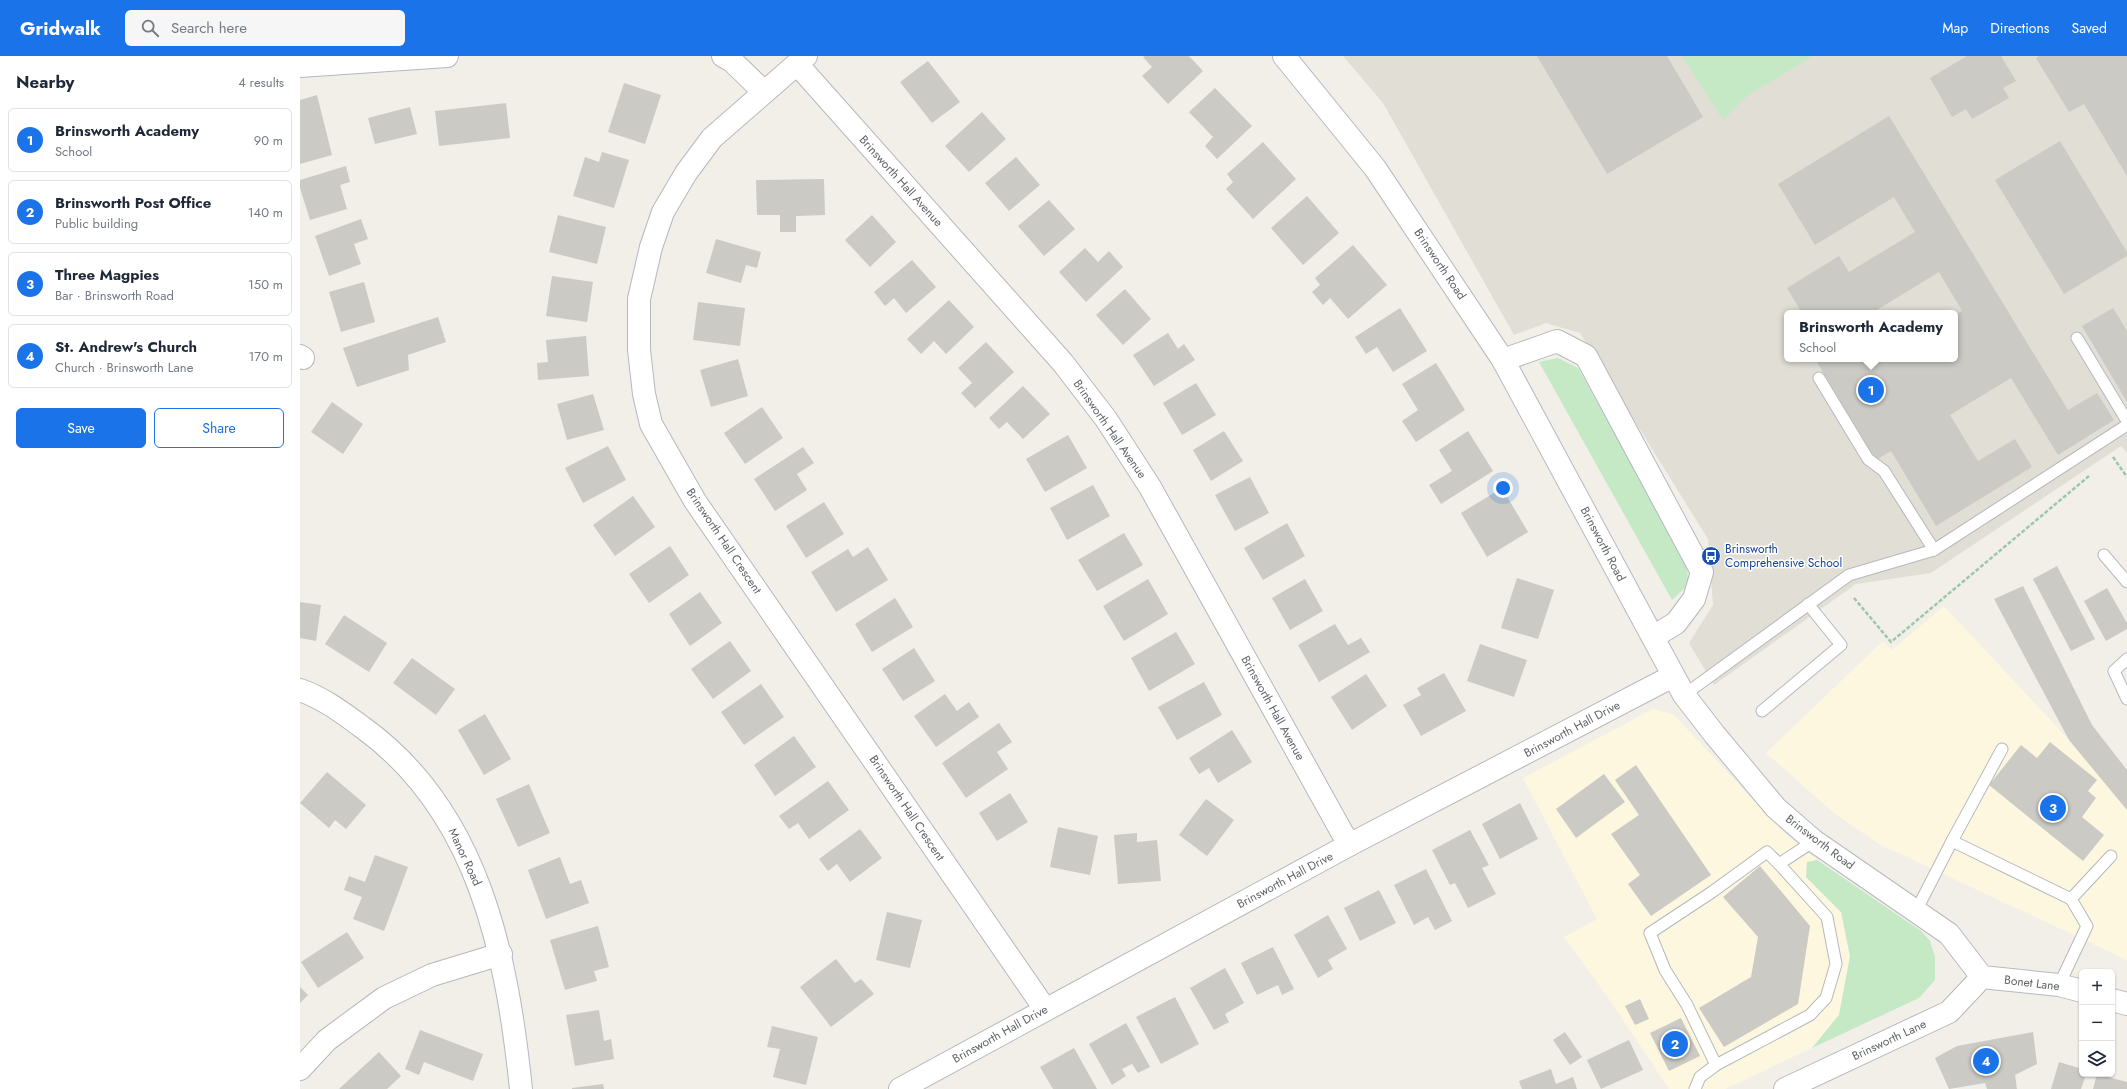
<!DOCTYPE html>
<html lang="en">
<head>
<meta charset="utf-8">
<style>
  :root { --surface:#fff; --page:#f6f6f7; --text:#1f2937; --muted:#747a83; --line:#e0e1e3; --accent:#1a73e8 }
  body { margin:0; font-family:Jost,sans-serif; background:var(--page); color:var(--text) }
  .controls { position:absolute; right:12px; bottom:12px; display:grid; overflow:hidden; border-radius:6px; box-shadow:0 1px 3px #0004 }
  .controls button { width:36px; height:36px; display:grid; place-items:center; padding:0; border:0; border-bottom:1px solid var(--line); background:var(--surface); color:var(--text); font:20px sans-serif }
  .you { position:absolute; left:1203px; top:432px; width:14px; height:14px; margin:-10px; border:3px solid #fff; border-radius:50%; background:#1a73e8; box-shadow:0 0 0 6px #1a73e833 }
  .badge { display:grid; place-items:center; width:26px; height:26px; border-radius:50%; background:var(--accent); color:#fff; font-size:13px; font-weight:700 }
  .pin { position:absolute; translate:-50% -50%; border:2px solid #fff; box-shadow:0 1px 4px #0006 }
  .popup { position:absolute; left:1484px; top:254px; width:174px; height:52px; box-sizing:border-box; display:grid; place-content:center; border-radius:6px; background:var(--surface); filter:drop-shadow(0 1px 3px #0005); font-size:13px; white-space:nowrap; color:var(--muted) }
  .popup b { font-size:15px; color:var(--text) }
  .popup::after { content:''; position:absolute; left:50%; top:100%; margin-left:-8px; border:8px solid transparent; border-top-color:var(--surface) }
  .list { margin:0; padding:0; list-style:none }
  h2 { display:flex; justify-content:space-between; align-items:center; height:52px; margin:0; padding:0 16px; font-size:17px }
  h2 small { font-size:13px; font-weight:400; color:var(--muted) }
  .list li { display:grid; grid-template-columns:26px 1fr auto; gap:12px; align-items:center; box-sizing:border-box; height:64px; margin:0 8px 8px; padding:0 8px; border:1px solid var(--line); border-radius:6px }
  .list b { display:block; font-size:15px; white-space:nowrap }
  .list p { margin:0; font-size:13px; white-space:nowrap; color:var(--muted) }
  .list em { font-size:13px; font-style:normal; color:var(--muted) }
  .actions { display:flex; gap:8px; padding:12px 16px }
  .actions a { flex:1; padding:9px 0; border:1px solid var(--accent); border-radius:6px; text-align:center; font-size:14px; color:var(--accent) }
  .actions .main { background:var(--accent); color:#fff }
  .icon { flex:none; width:22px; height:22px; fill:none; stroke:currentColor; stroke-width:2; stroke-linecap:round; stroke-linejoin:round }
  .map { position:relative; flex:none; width:1827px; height:1033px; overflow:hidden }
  header { display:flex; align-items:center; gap:24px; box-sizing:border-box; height:56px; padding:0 20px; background:var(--accent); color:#fff }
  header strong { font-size:19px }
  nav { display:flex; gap:22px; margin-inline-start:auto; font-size:14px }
  .search { width:280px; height:36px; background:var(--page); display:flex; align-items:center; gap:10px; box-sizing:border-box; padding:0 14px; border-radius:6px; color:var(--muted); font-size:15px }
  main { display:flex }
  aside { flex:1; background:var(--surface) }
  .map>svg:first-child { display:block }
</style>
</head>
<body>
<header>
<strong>Gridwalk</strong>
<div class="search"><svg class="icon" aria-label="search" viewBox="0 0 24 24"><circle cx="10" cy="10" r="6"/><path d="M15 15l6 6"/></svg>Search here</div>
<nav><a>Map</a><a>Directions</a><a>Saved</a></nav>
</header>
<main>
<aside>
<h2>Nearby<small>4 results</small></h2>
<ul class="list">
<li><span class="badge">1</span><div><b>Brinsworth Academy</b><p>School</p></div><em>90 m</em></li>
<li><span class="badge">2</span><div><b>Brinsworth Post Office</b><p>Public building</p></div><em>140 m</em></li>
<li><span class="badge">3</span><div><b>Three Magpies</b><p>Bar · Brinsworth Road</p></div><em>150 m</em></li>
<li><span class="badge">4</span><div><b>St. Andrew's Church</b><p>Church · Brinsworth Lane</p></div><em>170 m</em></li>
</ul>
<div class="actions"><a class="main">Save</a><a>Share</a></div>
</aside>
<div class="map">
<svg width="1827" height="1033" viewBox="0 0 1827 1033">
  <rect width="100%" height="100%" fill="#f1efe8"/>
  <g fill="#fef7e0">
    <polygon points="1644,550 1769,684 1827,754 1827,904 1579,788 1534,757 1466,697 1583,585 1592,594"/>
    <polygon points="1353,653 1374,659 1483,776 1517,804 1507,806 1506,821 1541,856 1550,900 1539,959 1512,992 1425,1033 1369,1033 1312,947 1264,881 1297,863 1223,722"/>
  </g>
  <path fill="#e1ded6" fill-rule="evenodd" d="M1043,0H1827V397L1821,390L1631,517L1556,528L1414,629L1389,587L1413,549L1408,483L1280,277L1246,267L1214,279L1083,47ZM1487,257H1655V303H1487Z"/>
  <g fill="#c5e8c5">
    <polygon points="1382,0 1513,0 1447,40 1423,64"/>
    <polygon points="1258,302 1278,312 1387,507 1388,529 1372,544 1239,306"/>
    <polygon points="1517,804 1621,875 1630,885 1635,901 1635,924 1619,942 1512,992 1539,959 1550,900 1541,856 1506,821 1507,806"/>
  </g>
  <g fill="#cccac5">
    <polygon points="845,0 889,0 903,15 868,48 842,20 852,11 843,1"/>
    <polygon points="1237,0 1367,0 1403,61 1307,118"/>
    <polygon points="1667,0 1701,0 1716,25 1703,32 1709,42 1672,63 1666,53 1652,61 1630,22"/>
    <polygon points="1739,0 1827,0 1827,120 1784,48 1769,56 1736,2"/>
    <polygon points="628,5 660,46 632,67 600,26"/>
    <polygon points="324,27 361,39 345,88 308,76"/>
    <polygon points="915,32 952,70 917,103 905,90 913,81 889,56"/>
    <polygon points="17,39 32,99 0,108 0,44"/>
    <polygon points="206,47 210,82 139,90 135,55"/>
    <polygon points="110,51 117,78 75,88 68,62"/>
    <polygon points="682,56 706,83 669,116 645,90"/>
    <polygon points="1589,60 1768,354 1797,337 1814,364 1758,399 1711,322 1650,359 1678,405 1715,383 1732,411 1636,470 1591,395 1576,404 1515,303 1655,303 1655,259 1662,255 1639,216 1572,257 1502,257 1487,232 1539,200 1549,216 1615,176 1594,141 1515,189 1478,128"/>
    <polygon points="1760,85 1827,196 1827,200 1764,238 1695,124"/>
    <polygon points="963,86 996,123 953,163 926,133 933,126 927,118"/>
    <polygon points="302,96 329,104 314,152 273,140 285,101 299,106"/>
    <polygon points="716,101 740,129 709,155 685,127"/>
    <polygon points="46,110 50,126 40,129 47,153 10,164 0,132 0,124"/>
    <polygon points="524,123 525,159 496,160 496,176 480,176 480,159 457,159 456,124"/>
    <polygon points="1007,140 1039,177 1003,209 971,172"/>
    <polygon points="749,144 775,173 744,200 718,170"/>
    <polygon points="258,159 306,171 297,208 249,196"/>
    <polygon points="572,159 596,186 570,211 545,184"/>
    <polygon points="61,163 68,183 54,188 61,208 29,220 15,180"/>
    <polygon points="416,183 461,196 457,212 446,209 441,227 406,217"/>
    <polygon points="1053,189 1087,229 1048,263 1030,242 1023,249 1012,236 1020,229 1015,222"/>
    <polygon points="785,192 798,206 809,195 823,211 786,246 759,216"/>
    <polygon points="612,204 636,231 606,257 594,242 585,250 574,236"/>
    <polygon points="252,220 293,226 287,266 246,260"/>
    <polygon points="64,226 75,266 41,276 29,236"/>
    <polygon points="825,233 851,263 823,289 796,259"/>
    <polygon points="649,244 674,271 646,298 634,285 621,298 607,283"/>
    <polygon points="398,246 445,252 440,290 393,284"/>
    <polygon points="1100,252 1127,295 1093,316 1077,291 1066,298 1055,281"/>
    <polygon points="1813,252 1827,275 1827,346 1782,270"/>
    <polygon points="138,261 146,286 108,299 109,314 57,331 43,292"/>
    <polygon points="868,277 878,293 884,288 895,304 854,330 833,299"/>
    <polygon points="286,280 289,320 238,324 237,307 248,306 246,284"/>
    <polygon points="686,286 714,316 675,352 661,337 672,327 658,312"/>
    <polygon points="438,303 448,340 411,351 400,314"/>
    <polygon points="1136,307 1165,354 1116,386 1102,365 1118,354 1102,328"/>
    <polygon points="896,327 916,359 882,379 863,347"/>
    <polygon points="723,330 750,358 723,383 707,366 699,373 689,362"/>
    <polygon points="293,338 304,374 267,384 257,348"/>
    <polygon points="32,346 63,368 43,398 11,376"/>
    <polygon points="462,351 483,382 445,408 424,377"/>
    <polygon points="924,375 943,405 911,425 893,394"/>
    <polygon points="1168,375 1193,415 1141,448 1129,429 1152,415 1139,394"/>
    <polygon points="768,379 787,412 745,436 726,403"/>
    <polygon points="308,390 326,424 283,447 265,412"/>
    <polygon points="503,391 514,407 497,418 507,434 475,455 454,423"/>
    <polygon points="950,421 969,457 935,475 915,439"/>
    <polygon points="793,429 810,460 767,484 750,452"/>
    <polygon points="1202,432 1228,476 1187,501 1161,457"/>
    <polygon points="333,440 355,471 315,500 293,469"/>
    <polygon points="524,446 544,478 506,502 486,470"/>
    <polygon points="987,467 1005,500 963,524 944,492"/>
    <polygon points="824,477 843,509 797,535 778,504"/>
    <polygon points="370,490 389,519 349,547 329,518"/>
    <polygon points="568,491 588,524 536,556 511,516 548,493 553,501"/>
    <polygon points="1757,510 1795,583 1771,595 1733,523"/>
    <polygon points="1217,522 1254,534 1238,583 1201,572"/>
    <polygon points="848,523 868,558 824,585 803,550"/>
    <polygon points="1005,523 1023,555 990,574 972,542"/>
    <polygon points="1723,530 1792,669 1827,714 1827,754 1769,684 1694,543"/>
    <polygon points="1807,532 1827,567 1827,573 1806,585 1784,545"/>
    <polygon points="400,536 422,567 390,590 369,558"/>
    <polygon points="595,542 613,571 572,596 555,568"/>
    <polygon points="0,546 21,549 16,585 0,582"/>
    <polygon points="44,559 87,587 69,616 25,588"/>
    <polygon points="1035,568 1048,589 1061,582 1070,596 1019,626 998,589"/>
    <polygon points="876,576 895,608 849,635 831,602"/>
    <polygon points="430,585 451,615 413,643 391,613"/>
    <polygon points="1180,588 1227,604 1214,641 1167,625"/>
    <polygon points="614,592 635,625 603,645 582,613"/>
    <polygon points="112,602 155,633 136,659 93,627"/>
    <polygon points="1144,617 1166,655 1121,680 1103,649 1121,639 1117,632"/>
    <polygon points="1066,618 1087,650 1052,674 1031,641"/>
    <polygon points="904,626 922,659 877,684 858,651"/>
    <polygon points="461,628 484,661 444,689 421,656"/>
    <polygon points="645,638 657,655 669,646 679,661 636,691 614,660"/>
    <polygon points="185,658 211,703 184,719 158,674"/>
    <polygon points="699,667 712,686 697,696 708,713 666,742 642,707"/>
    <polygon points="932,674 952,706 918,727 909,712 899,718 889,702"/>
    <polygon points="494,680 516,711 475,740 454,709"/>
    <polygon points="1750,686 1797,724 1788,735 1796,742 1782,761 1804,779 1783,805 1689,729 1721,689 1737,702"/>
    <polygon points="1336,709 1411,819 1351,860 1328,828 1340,819 1311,778 1339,759 1315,724"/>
    <polygon points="27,716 66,749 46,773 35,764 29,772 0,747"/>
    <polygon points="1304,718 1325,746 1276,782 1256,753"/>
    <polygon points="528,725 549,754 509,783 498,767 489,773 479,760"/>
    <polygon points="229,728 250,777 218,791 196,743"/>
    <polygon points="710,737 728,766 697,785 679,757"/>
    <polygon points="906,743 934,764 907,800 879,779"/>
    <polygon points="1220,747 1238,783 1200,803 1182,768"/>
    <polygon points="758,771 798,780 790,819 750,811"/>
    <polygon points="560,773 582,802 550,826 537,808 528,815 519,803"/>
    <polygon points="1170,774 1189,809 1182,812 1196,838 1168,852 1155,827 1150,829 1132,794"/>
    <polygon points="837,777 837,786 857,784 861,825 818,828 814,779"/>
    <polygon points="75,799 108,811 84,875 53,863 62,841 44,834 49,820 65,826"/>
    <polygon points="260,801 270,828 281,824 289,847 246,863 228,814"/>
    <polygon points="1460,810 1510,870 1498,948 1424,991 1399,952 1451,921 1458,881 1423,841"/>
    <polygon points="1126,813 1152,865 1135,874 1128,861 1114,869 1094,829"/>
    <polygon points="1079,834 1096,867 1060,885 1044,852"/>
    <polygon points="587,856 622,864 610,912 576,904"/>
    <polygon points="1028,859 1047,893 1028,904 1033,913 1018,922 994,879"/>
    <polygon points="298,870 309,911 294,915 297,925 265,934 250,884"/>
    <polygon points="47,876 64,902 18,932 1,906"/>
    <polygon points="973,891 994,933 982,939 978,929 957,939 941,907"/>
    <polygon points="536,903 555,927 561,923 574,938 531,971 500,931"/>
    <polygon points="925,912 944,947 925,958 929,966 914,974 890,932"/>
    <polygon points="0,931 8,939 0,947"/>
    <polygon points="875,941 899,988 861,1008 836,961"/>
    <polygon points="1340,943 1349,963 1335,969 1325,950"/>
    <polygon points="299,954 304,985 311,983 314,1003 275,1010 266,959"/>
    <polygon points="1381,962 1400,1000 1369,1015 1350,977"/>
    <polygon points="826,967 850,1011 838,1017 832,1008 822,1013 826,1020 812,1029 789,988"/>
    <polygon points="472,970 518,981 506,1029 473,1021 480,993 467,991"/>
    <polygon points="120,974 183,998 173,1025 124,1006 119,1019 105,1013"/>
    <polygon points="1265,976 1282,1001 1270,1009 1253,984"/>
    <polygon points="1733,976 1737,1008 1715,1019 1717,1033 1687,1033 1685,1027 1649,1033 1635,1002 1657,990"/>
    <polygon points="1329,984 1343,1014 1301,1033 1287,1004"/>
    <polygon points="774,992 797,1033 753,1033 740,1011"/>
    <polygon points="79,996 101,1020 87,1033 39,1033"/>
    <polygon points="1759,1006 1782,1013 1782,1018 1786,1018 1781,1033 1751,1033"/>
    <polygon points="1251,1013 1256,1028 1273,1021 1277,1033 1222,1033 1219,1025"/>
    <polygon points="1797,1018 1827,1026 1827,1033 1793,1033"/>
    <polygon points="303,1028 304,1033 272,1033 272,1032"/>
  </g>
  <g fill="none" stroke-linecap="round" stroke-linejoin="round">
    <g stroke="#b5b8bc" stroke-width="13">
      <g id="service">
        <polyline points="1777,282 1827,365"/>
        <polyline points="1519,322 1568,403 1584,415 1634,494"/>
        <polyline points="1804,499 1827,526"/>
        <polyline points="1827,603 1814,615 1827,643"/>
        <polyline points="1384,639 1549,519 1634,494 1827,369"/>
        <polyline points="1462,655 1541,589 1508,548"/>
        <polyline points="1652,785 1702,693"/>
        <polyline points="1771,843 1811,800"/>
        <polyline points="1616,855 1652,785 1771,843 1787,870 1759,929"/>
        <polyline points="1416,1009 1387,949 1365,914 1350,877 1412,836 1467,796 1479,808"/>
        <polyline points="1395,1033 1400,1021 1416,1009 1510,959 1526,942 1536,908 1527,861 1479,808 1514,785"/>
      </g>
    </g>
    <g stroke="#b5b8bc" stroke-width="24">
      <g id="minor">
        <polyline points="423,0 432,5 464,36"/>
        <polyline points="506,0 412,82 386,117 363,156 351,191 339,243 339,294 344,338 351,368 395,445 745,953"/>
        <polyline points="497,8 763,307 806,363 850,431 1049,789"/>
        <polyline points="0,10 147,0"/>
        <polyline points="0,300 3,302"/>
        <polyline points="1203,304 1257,285 1286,300 1402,516 1394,543 1376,567 1353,581"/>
        <path d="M0,634C23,642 43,657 62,671C179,755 207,899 221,1033"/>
        <polyline points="0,1013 27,984 84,942 132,919 201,898"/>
        <polyline points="600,1033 1049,789 1373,620"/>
      </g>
    </g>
    <g stroke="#b5b8bc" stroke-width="24">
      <polyline id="tertiary" points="1485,1033 1649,956 1682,921"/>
    </g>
    <g stroke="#b6babf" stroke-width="24">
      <g id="secondary">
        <polyline points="984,0 1075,112 1203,304 1384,639 1415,679 1476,752 1514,785 1649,878 1682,921 1759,929 1782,935"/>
        <polyline points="1812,944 1827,948"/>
      </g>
    </g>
    <g stroke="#9cc7a9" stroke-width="2.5" stroke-dasharray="4 2" stroke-linecap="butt">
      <polyline points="1813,401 1827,421"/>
      <polyline points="1554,542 1591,586 1789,420"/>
    </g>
    <use href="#service" stroke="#fff" stroke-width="11"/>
    <use href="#minor" stroke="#fff" stroke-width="22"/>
    <use href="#tertiary" stroke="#fff" stroke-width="22"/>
    <use href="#secondary" stroke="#fff" stroke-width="22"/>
  </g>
  <defs>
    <g id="bus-disc" transform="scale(1)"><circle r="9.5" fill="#1a4fb4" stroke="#fff"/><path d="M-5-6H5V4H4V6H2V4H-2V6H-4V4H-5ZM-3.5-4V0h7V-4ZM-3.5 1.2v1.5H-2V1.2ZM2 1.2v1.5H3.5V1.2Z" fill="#fff"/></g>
  </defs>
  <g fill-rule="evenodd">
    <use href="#bus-disc" x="1411" y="500"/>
  </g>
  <g text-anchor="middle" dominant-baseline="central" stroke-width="3" stroke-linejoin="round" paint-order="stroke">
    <g font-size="12" fill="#5f6368" stroke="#fff">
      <text transform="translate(601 125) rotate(48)">Brinsworth Hall Avenue</text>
      <text transform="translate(1140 208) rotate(56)">Brinsworth Road</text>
      <text transform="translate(810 373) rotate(55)">Brinsworth Hall Avenue</text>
      <text transform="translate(424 485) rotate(56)">Brinsworth Hall Crescent</text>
      <text transform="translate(1303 488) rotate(62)">Brinsworth Road</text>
      <text transform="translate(973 652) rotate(61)">Brinsworth Hall Avenue</text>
      <text transform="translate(1272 673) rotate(-28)">Brinsworth Hall Drive</text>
      <text transform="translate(607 752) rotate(56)">Brinsworth Hall Crescent</text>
      <text transform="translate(1520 786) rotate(37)">Brinsworth Road</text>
      <text transform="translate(165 801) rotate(65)">Manor Road</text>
      <text transform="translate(985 824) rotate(-28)">Brinsworth Hall Drive</text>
      <text transform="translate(1732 927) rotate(7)">Bonet Lane</text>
      <text transform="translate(700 978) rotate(-29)">Brinsworth Hall Drive</text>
      <text transform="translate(1589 984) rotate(-25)">Brinsworth Lane</text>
    </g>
    <g font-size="12" fill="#164399" stroke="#fff" text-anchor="start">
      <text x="1425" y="493">Brinsworth<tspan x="1425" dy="14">Comprehensive School</tspan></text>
    </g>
  </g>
</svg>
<div class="controls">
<button>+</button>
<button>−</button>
<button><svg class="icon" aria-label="layers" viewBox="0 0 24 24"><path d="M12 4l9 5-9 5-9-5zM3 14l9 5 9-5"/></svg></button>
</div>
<div class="you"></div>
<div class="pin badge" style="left:1571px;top:334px">1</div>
<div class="popup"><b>Brinsworth Academy</b>School</div>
<div class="pin badge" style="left:1375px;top:988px">2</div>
<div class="pin badge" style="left:1753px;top:752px">3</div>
<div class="pin badge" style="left:1686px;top:1005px">4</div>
</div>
</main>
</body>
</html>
